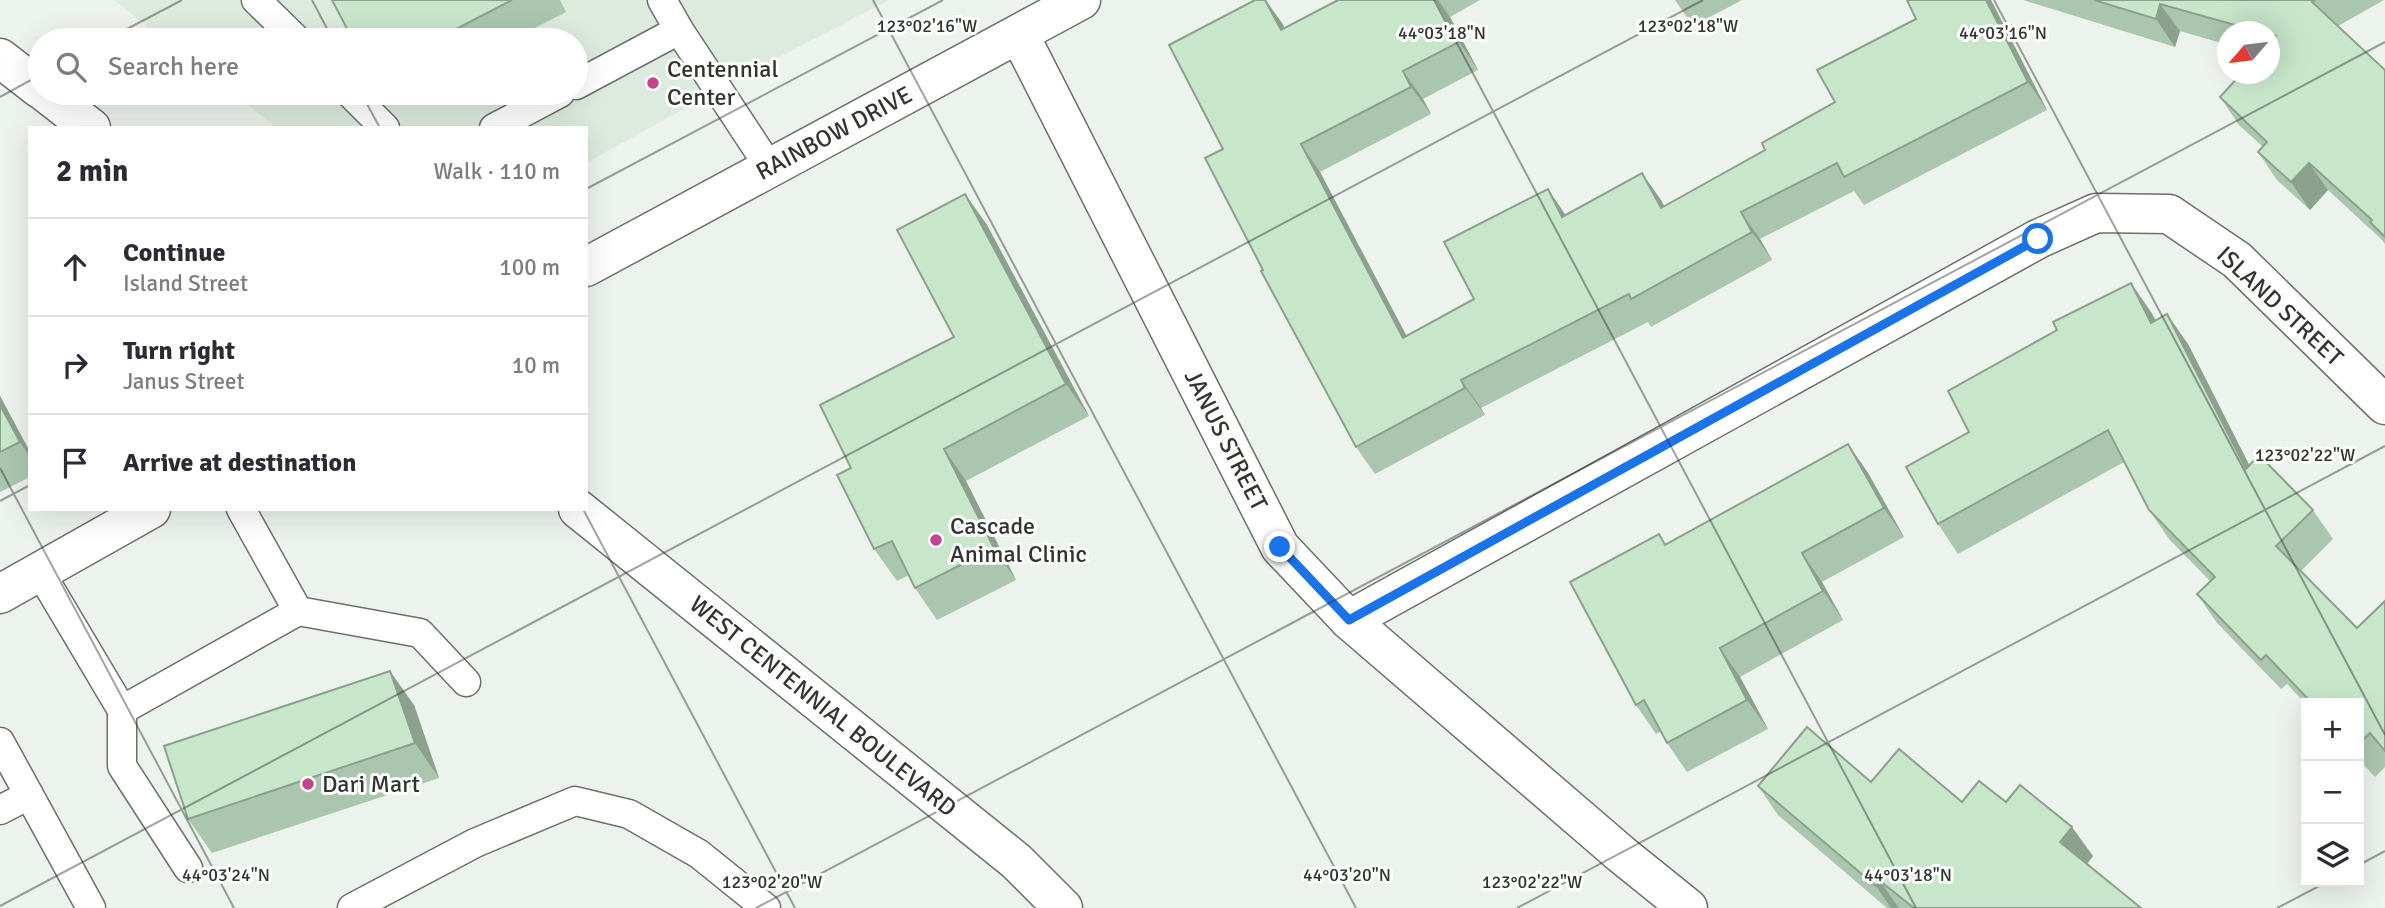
<!DOCTYPE html>
<html lang="en">
<head>
<meta charset="utf-8">
<style>
  :root { --surface:#fff; --page:#f2f2f3; --text:#2b2b33; --muted:#7c7c81; --line:#e1e1e2 }
  body { margin:0; font-family:Signika,sans-serif; background:var(--page); color:var(--text) }
  .controls { position:absolute; right:21px; bottom:21px; display:grid; overflow:hidden; border-radius:0px; box-shadow:0 7px 28px #0002 }
  .controls button { width:63px; height:63px; display:grid; place-items:center; padding:0; border:0; border-bottom:2px solid var(--line); background:var(--surface); color:var(--text); font:35px sans-serif }
  .compass { position:absolute; left:2217px; top:21px; width:63px; height:63px; border-radius:50%; background:var(--surface); box-shadow:0 7px 28px #0002; rotate:242deg }
  .stop { position:absolute; width:21px; height:21px; margin:-16px; border:5px solid #1a73e8; border-radius:50%; background:#fff }
  .stop.end { background:#1a73e8; border-color:#fff; box-shadow:0 2px 7px #0008 }
  .list { margin:0; padding:0; list-style:none }
  h2 { display:flex; justify-content:space-between; align-items:center; height:91px; margin:0; padding:0 28px; font-size:30px }
  h2 small { font-size:23px; font-weight:400; color:var(--muted) }
  .list li { display:grid; grid-template-columns:46px 1fr auto; gap:21px; align-items:center; box-sizing:border-box; height:98px; padding:0 28px; border-top:2px solid var(--line) }
  .list b { display:block; font-size:26px; white-space:nowrap }
  .list p { margin:0; font-size:23px; white-space:nowrap; color:var(--muted) }
  .list em { font-size:23px; font-style:normal; color:var(--muted) }
  .icon { flex:none; width:38px; height:38px; fill:none; stroke:currentColor; stroke-width:2; stroke-linecap:round; stroke-linejoin:round }
  .map { position:relative; flex:none; width:2385px; height:908px; overflow:hidden }
  .search { position:absolute; background:var(--surface); box-shadow:0 7px 28px #0002; left:28px; top:28px; width:560px; height:77px; display:flex; align-items:center; gap:18px; box-sizing:border-box; padding:0 24px; border-radius:38px; color:var(--muted); font-size:26px }
  .panel { position:absolute; background:var(--surface); box-shadow:0 7px 28px #0002; left:28px; top:126px; width:560px; height:385px; border-radius:0px }
  .map>svg:first-child { display:block }
</style>
</head>
<body>
<div class="map">
<svg width="2385" height="908" viewBox="0 0 2385 908">
  <rect width="100%" height="100%" fill="#ecf3ec"/>
  <polygon fill="#ddebde" points="114,0 889,0 749,73 586,163 586,128 277,128 232,93 576,93 576,40 165,40"/>
  <g fill="none" stroke-linecap="round" stroke-linejoin="round">
    <g stroke="#6a716b" stroke-width="31">
      <g id="lane">
        <polyline points="256,0 297,40"/>
        <polyline points="662,0 679,30 770,168"/>
        <polyline points="576,85 679,30"/>
        <polyline points="350,93 385,128"/>
        <polyline points="494,128 560,93"/>
        <polyline points="40,572 122,710 298,611 241,509"/>
        <polyline points="298,611 420,633 466,682"/>
        <polyline points="122,710 122,766 188,868"/>
        <polyline points="0,742 91,908"/>
        <polyline points="0,810 29,795"/>
        <polyline points="352,908 475,843 575,801 629,814 699,854 766,908"/>
      </g>
    </g>
    <g stroke="#6a716b" stroke-width="41">
      <g id="street">
        <polyline points="1019,34 1280,547 1349,620 1621,854 1688,908"/>
        <polyline points="0,594 151,509"/>
        <polyline points="1349,620 2038,239 2096,213 2169,214 2237,260 2385,405"/>
      </g>
    </g>
    <g stroke="#6a716b" stroke-width="41">
      <g id="secondary">
        <polyline points="0,58 40,89"/>
        <polyline points="46,93 91,128"/>
        <polyline points="586,267 1081,0"/>
        <polyline points="578,509 1016,861 1063,908"/>
      </g>
    </g>
    <use href="#lane" stroke="#fff" stroke-width="28"/>
    <use href="#street" stroke="#fff" stroke-width="38"/>
    <use href="#secondary" stroke="#fff" stroke-width="38"/>
  </g>
  <g fill="#abc6ae">
    <polygon points="332,0 560,0 566,12 511,40 353,40"/>
    <polygon points="1255,0 1266,0 1285,28 1338,0 1480,0 1450,17 1478,70 1423,99 1431,114 1320,172 1406,336 1474,299 1566,215 1661,200 1664,206 1765,150 1835,102 1991,0 2047,110 1864,205 1854,191 1760,239 1772,260 1651,327 1648,322 1481,408 1485,415 1375,474 1356,447 1263,270 1223,149"/>
    <polygon points="1675,0 1742,0 1693,26"/>
    <polygon points="2023,0 2384,0 2338,26 2385,70 2385,244 2381,239 2328,190 2310,210 2277,180 2258,152 2263,147 2239,125 2220,97 2270,74 2270,32 2228,32 2228,45 2180,31 2175,47"/>
    <polygon points="384,93 410,93 391,103"/>
    <polygon points="965,194 987,225 1089,416 966,481 1016,580 937,620 915,588 909,575 897,581 874,549 851,468 954,337"/>
    <polygon points="2151,312 2156,320 2188,344 2249,465 2313,510 2333,539 2301,571 2357,628 2385,601 2385,767 2375,777 2359,760 2359,703 2306,703 2306,704 2287,684 2281,689 2217,623 2197,594 2210,581 2169,539 2149,510 2124,462 1958,554 1938,524 1969,432 2057,330"/>
    <polygon points="0,396 30,452 30,477 0,492"/>
    <polygon points="1848,444 1868,473 1904,537 1822,582 1843,620 1740,677 1768,729 1687,772 1667,743 1661,731 1656,734 1636,705 1659,534 1666,544"/>
    <polygon points="414,705 439,778 212,853 188,819"/>
    <polygon points="1871,782 1962,802 2006,802 2093,856 2087,864 2141,908 1887,908 1778,815 1758,786"/>
  </g>
  <g fill="#8ba18d">
    <polygon points="1265,0 1282,23 1301,57 1281,30"/>
    <polygon points="1436,0 1438,0 1450,17 1478,70 1459,42"/>
    <polygon points="1986,0 1991,0 2047,110 2028,82"/>
    <polygon points="2160,4 2180,31 2175,47 2156,19"/>
    <polygon points="1403,71 1423,99 1431,114 1411,87"/>
    <polygon points="1301,144 1320,172 1422,365 1403,338"/>
    <polygon points="2309,163 2328,190 2310,210 2291,182"/>
    <polygon points="1642,173 1661,200 1680,236 1661,208"/>
    <polygon points="1548,189 1567,217 1562,217"/>
    <polygon points="965,194 987,225 1089,416 1066,384"/>
    <polygon points="1741,212 1760,239 1772,260 1752,232"/>
    <polygon points="2131,283 2151,312 2172,352 2151,323"/>
    <polygon points="2167,314 2188,344 2266,498 2246,469"/>
    <polygon points="1461,380 1481,408 1485,415 1465,388"/>
    <polygon points="0,396 30,452 30,457 20,442 0,405"/>
    <polygon points="1848,444 1868,473 1904,537 1884,508"/>
    <polygon points="944,449 966,481 1016,580 994,548"/>
    <polygon points="1802,553 1822,582 1843,620 1823,591"/>
    <polygon points="1720,648 1740,677 1768,729 1747,700"/>
    <polygon points="390,671 414,705 439,778 415,743"/>
    <polygon points="2072,827 2093,856 2081,871 2060,842"/>
    <polygon points="1880,881 1899,908 1891,908 1876,886"/>
  </g>
  <g fill="#c7e6ca" stroke="#8ba18d" stroke-width="2">
    <polygon points="332,0 512,0 435,40 353,40"/>
    <polygon points="1255,0 1265,0 1281,30 1338,0 1436,0 1459,42 1403,71 1411,87 1301,144 1403,338 1474,299 1444,242 1548,189 1562,217 1642,173 1661,208 1765,150 1762,143 1835,102 1817,70 1916,19 1907,0 1986,0 2028,82 1844,177 1837,163 1741,212 1752,232 1631,299 1629,294 1461,380 1465,388 1356,447 1261,271 1263,270 1205,158 1223,149 1169,45"/>
    <polygon points="2094,0 2315,0 2312,2 2385,70 2385,237 2370,222 2372,220 2309,163 2291,182 2258,152 2267,142 2220,97 2241,74 2270,74 2270,43 2276,36 2270,34 2270,32 2260,32 2160,4 2156,19"/>
    <polygon points="965,194 1066,384 944,449 994,548 915,588 892,541 874,549 837,475 851,468 820,405 954,337 897,230"/>
    <polygon points="2131,283 2151,323 2167,314 2246,469 2259,455 2313,510 2276,546 2357,628 2385,601 2385,751 2370,733 2359,744 2359,703 2312,703 2266,655 2261,660 2197,594 2215,577 2149,510 2108,430 1938,524 1906,467 1969,432 1948,391 2057,330 2053,322"/>
    <polygon points="0,405 20,442 0,452"/>
    <polygon points="1848,444 1884,508 1802,553 1823,591 1720,648 1747,700 1667,743 1644,700 1636,705 1570,582 1659,534 1665,545"/>
    <polygon points="390,671 415,743 188,819 164,746"/>
    <polygon points="1807,727 1871,782 1899,749 1962,802 1979,781 2006,802 2020,785 2072,827 2060,842 2141,908 1914,908 1880,881 1876,886 1758,786"/>
  </g>
  <g fill="none" stroke-linecap="round" stroke-linejoin="round">
    <polyline stroke="#1a73e8" stroke-width="9" points="1280,547 1349,620 2038,239"/>
  </g>
  <path fill="none" stroke="#313431" stroke-width="2" stroke-opacity="0.45" d="M312,0L333,40M873,0L1356,908M1434,0L1916,908M1994,0L2385,735M106,40L182,0M361,93L380,128M0,97L40,75M586,189L943,0M0,468L234,908M0,501L30,485M583,509L795,908M2359,865L2385,851M0,906L1703,0M756,908L2385,42M1517,908L2385,446M2277,908L2327,882"/>
  <g fill="#c3438d" stroke="#fcfffc" stroke-width="2.5">
    <circle cx="653" cy="83" r="7"/>
    <circle cx="936" cy="540" r="7"/>
    <circle cx="308" cy="784" r="7"/>
  </g>
  <g text-anchor="middle" dominant-baseline="central" stroke-width="6" stroke-linejoin="round" paint-order="stroke">
    <g font-size="24" fill="#313431" stroke="#fcfffc" text-anchor="start">
      <text x="667" y="69">Centennial<tspan x="667" dy="28">Center</tspan></text>
      <text x="950" y="526">Cascade<tspan x="950" dy="28">Animal Clinic</tspan></text>
      <text x="322" y="784">Dari Mart</text>
    </g>
    <g font-size="24" fill="#313431" stroke="#fcfffc">
      <text transform="translate(834 133) rotate(-28)">RAINBOW DRIVE</text>
      <text transform="translate(2280 306) rotate(43)">ISLAND STREET</text>
      <text transform="translate(1226 440) rotate(63)">JANUS STREET</text>
      <text transform="translate(823 706) rotate(39)">WEST CENTENNIAL BOULEVARD</text>
    </g>
  </g>
  <g font-size="18" text-anchor="middle" fill="#313431" stroke="#fcfffc" stroke-width="6" stroke-linejoin="round" paint-order="stroke">
    <text x="927" y="32">123°02'16"W</text>
    <text x="1688" y="32">123°02'18"W</text>
    <text x="1442" y="39">44°03'18"N</text>
    <text x="2003" y="39">44°03'16"N</text>
    <text x="2305" y="461">123°02'22"W</text>
    <text x="226" y="881">44°03'24"N</text>
    <text x="1347" y="881">44°03'20"N</text>
    <text x="1908" y="881">44°03'18"N</text>
    <text x="772" y="888">123°02'20"W</text>
    <text x="1532" y="888">123°02'22"W</text>
  </g>
</svg>
<div class="controls">
<button>+</button>
<button>−</button>
<button><svg class="icon" aria-label="layers" viewBox="0 0 24 24"><path d="M12 4l9 5-9 5-9-5zM3 14l9 5 9-5"/></svg></button>
</div>
<svg class="compass" viewBox="-18 -18 36 36"><path d="M0-13l5 13h-10z" fill="#e53935"/><path d="M0 13l5-13h-10z" fill="#7c7c81"/></svg>
<div class="stop" style="left:2038px;top:239px"></div>
<div class="stop end" style="left:1280px;top:547px"></div>
<div class="search"><svg class="icon" aria-label="search" viewBox="0 0 24 24"><circle cx="10" cy="10" r="6"/><path d="M15 15l6 6"/></svg>Search here</div>
<section class="panel">
<h2>2 min<small>Walk · 110 m</small></h2>
<ul class="list">
<li><svg class="icon" aria-label="ahead" viewBox="0 0 24 24"><path d="M12 20V5M6 11l6-6 6 6"/></svg><div><b>Continue</b><p>Island Street</p></div><em>100 m</em></li>
<li><svg class="icon" aria-label="right" viewBox="0 0 24 24"><path d="M7 20v-9h11M14 6l5 5-5 5"/></svg><div><b>Turn right</b><p>Janus Street</p></div><em>10 m</em></li>
<li><svg class="icon" aria-label="arrive" viewBox="0 0 24 24"><path d="M6 21V4h12l-3 4 3 4H6"/></svg><div><b>Arrive at destination</b></div></li>
</ul>
</section>
</div>
</body>
</html>
